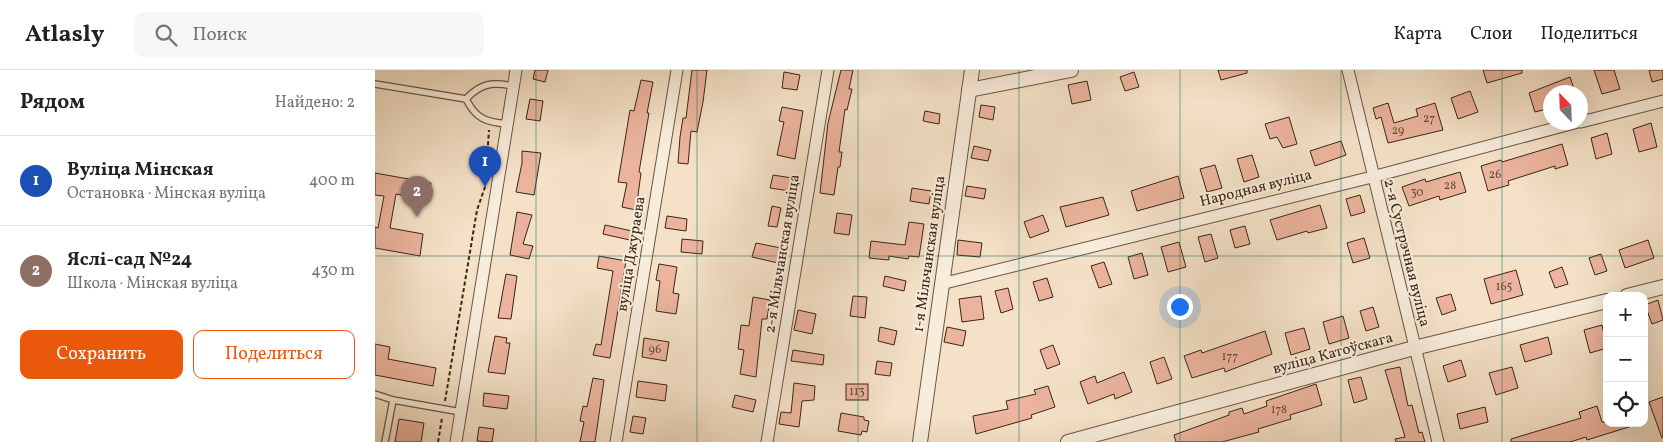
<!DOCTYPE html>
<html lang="ru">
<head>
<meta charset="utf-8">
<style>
  :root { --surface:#fff; --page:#f6f6f6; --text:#202124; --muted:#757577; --line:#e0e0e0; --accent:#ea580c }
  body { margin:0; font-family:Vollkorn,serif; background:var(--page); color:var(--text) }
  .controls { position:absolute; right:15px; bottom:15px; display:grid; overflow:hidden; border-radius:10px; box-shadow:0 5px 20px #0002 }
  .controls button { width:45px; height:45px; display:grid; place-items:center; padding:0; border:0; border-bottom:1px solid var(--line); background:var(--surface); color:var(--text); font:25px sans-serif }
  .compass { position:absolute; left:1168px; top:15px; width:45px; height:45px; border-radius:50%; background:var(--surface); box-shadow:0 5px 20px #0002; rotate:337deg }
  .you { position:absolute; left:804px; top:236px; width:18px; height:18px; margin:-12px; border:4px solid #fff; border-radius:50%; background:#1a73e8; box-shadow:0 0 0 8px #1a73e833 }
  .badge { display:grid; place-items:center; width:32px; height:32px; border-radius:50%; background:var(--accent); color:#fff; font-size:16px; font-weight:700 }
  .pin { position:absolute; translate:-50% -41px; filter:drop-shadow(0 1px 2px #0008) }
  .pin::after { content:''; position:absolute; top:26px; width:18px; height:15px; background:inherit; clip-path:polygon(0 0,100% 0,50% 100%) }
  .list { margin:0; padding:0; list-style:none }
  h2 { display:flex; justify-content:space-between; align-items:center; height:65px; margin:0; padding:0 20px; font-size:21px }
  h2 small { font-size:16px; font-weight:400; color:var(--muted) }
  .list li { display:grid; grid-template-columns:32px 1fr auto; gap:15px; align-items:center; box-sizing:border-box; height:90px; padding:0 20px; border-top:1px solid var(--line) }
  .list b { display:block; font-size:19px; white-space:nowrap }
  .list p { margin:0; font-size:16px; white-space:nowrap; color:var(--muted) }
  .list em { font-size:16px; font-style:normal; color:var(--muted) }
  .actions { display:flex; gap:10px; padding:15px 20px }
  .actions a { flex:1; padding:11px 0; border:1px solid var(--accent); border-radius:10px; text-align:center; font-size:18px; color:var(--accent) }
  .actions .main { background:var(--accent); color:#fff }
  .icon { flex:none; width:28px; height:28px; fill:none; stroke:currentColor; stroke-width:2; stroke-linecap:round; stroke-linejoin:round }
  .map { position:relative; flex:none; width:1288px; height:372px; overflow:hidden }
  header { display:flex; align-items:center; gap:30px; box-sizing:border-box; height:70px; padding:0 25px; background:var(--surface); border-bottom:1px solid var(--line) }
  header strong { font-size:24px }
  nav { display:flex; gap:28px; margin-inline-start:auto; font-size:18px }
  .search { width:350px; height:45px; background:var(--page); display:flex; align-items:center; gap:12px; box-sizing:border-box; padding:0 18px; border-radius:10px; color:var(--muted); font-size:19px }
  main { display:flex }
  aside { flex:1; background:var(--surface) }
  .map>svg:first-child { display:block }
</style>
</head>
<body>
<header>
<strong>Atlasly</strong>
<div class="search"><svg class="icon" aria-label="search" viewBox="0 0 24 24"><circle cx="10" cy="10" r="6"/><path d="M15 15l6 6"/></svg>Поиск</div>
<nav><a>Карта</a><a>Слои</a><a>Поделиться</a></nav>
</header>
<main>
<aside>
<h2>Рядом<small>Найдено: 2</small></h2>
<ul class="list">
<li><span class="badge" style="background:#1a4fb4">1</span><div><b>Вуліца Мінская</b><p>Остановка · Мінская вуліца</p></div><em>400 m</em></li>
<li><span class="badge" style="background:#8d6e63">2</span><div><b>Яслі-сад №24</b><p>Школа · Мінская вуліца</p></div><em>430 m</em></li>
</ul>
<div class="actions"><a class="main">Сохранить</a><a>Поделиться</a></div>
</aside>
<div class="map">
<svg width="1288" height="372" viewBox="0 0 1288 372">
  <rect width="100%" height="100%" fill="#f4e1c7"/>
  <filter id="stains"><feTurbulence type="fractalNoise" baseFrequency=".004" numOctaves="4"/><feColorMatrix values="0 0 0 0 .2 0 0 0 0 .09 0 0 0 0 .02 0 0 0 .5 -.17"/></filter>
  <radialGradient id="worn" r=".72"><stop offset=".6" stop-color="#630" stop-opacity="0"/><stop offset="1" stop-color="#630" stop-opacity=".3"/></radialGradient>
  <g fill="#ecb49e" stroke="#3b2515">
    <polygon points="160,0 173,0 170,12 158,9"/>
    <polygon points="317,0 332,0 328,32 322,62 316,61 313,94 303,93 305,67 308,48 311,48"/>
    <polygon points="466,0 478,0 474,19 477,19 472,40 470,39 464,82 467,82 465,97 463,97 459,125 445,123 453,53"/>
    <polygon points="843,0 872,0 872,3 846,10"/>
    <polygon points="1108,0 1147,0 1147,3 1112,13"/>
    <polygon points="1219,0 1239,0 1245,19 1227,24"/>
    <polygon points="1274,0 1288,0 1288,9 1277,12"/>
    <polygon points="409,2 425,5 422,20 407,18"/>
    <polygon points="759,2 764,17 750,21 745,7"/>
    <polygon points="1195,7 1200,22 1176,22 1176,38 1160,42 1154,23"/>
    <polygon points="266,10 278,12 272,43 274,43 264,102 266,103 261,140 247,137 252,113 243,112 255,40 259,41"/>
    <polygon points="712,11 716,30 697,34 693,15"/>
    <polygon points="1095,21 1103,42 1083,49 1076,28"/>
    <polygon points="155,29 168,31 165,51 151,49"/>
    <polygon points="1013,33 1019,53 1043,46 1041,39 1060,33 1068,60 1013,73 1006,47 1001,49 998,38"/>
    <polygon points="606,35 620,37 618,50 604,47"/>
    <polygon points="407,37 428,41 420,89 402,85 409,52 404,51"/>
    <polygon points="550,41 565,44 564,54 548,51"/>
    <polygon points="914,47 922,74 908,78 902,67 895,69 890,54"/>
    <polygon points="1276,53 1282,77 1264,82 1258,59"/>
    <polygon points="1232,63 1237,84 1221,89 1216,68"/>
    <polygon points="966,71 971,85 940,96 935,81"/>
    <polygon points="1187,74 1193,95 1180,99 1180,96 1133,111 1134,115 1113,121 1106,96 1126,90 1127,92"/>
    <polygon points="599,76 616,80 613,91 596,88"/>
    <polygon points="147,81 166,83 159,125 141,122 147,93"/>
    <polygon points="877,85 884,107 869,112 862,89"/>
    <polygon points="840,95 847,118 832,122 825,99"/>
    <polygon points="1085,102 1091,122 1065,130 1064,126 1034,136 1027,117 1050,109 1051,112"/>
    <polygon points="0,103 56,113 53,130 21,124 15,158 48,164 45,186 0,178 0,157 3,158 9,126 0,125"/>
    <polygon points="398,105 417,108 415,121 395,118"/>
    <polygon points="803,106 809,128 762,141 756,121"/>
    <polygon points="592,116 611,119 609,129 590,126"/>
    <polygon points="537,118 556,121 554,134 535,131"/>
    <polygon points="985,125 990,142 976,146 971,129"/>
    <polygon points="728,127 734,145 691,157 685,137"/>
    <polygon points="945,135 952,158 933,163 932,161 902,170 895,150"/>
    <polygon points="397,136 406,138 402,157 393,156"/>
    <polygon points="142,142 157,145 148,174 158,176 154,189 135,185"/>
    <polygon points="462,143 477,145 474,165 459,163"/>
    <polygon points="668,145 674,161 655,168 649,152"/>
    <polygon points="292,146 312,149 311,161 290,158"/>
    <polygon points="534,152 549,154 544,187 534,186 533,189 514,186 514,190 494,188 496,171 530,175"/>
    <polygon points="230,155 257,161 255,170 228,164"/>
    <polygon points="870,156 875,174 860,178 855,160"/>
    <polygon points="836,164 843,188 830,192 823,167"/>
    <polygon points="989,168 995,188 978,193 972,173"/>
    <polygon points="307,169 328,171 327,184 306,182"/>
    <polygon points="583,170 607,173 605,187 582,185"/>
    <polygon points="1273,170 1279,188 1250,198 1244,180"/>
    <polygon points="804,172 811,197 793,202 786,177"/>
    <polygon points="381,173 406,178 403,193 377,187"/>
    <polygon points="767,183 773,205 759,209 753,187"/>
    <polygon points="1226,184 1232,201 1220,205 1214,188"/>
    <polygon points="224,186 251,191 235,288 218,285 221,274 226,275 238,201 222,198"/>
    <polygon points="729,192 737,214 724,218 716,196"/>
    <polygon points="284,194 302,197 298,223 304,224 301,244 281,241 285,211 281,210"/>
    <polygon points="1187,197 1193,214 1180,218 1174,202"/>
    <polygon points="1141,200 1148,225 1116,234 1109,209"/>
    <polygon points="131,204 142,206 136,249 123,248"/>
    <polygon points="510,206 531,211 529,221 508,216"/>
    <polygon points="672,208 678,227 664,231 658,212"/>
    <polygon points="633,218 638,239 626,243 620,221"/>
    <polygon points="1076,224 1081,240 1067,245 1061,228"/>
    <polygon points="478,226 492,227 490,248 475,246"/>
    <polygon points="606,226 609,249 587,252 584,229"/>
    <polygon points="378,227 395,230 392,249 387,249 381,307 365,304 369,280 363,279 366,255 374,256"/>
    <polygon points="1283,230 1288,250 1277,254 1270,235"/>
    <polygon points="998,237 1004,257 991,261 985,241"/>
    <polygon points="423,240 441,244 437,264 419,260"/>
    <polygon points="968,246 974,268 954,274 948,252"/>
    <polygon points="1227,255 1232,278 1215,283 1209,260"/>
    <polygon points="505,257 522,261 519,275 503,271"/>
    <polygon points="572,257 591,261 588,276 569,272"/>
    <polygon points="929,258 935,279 916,285 910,263"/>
    <polygon points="890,261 897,284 850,302 849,298 817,308 809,286 826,280 827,283"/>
    <polygon points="120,266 132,268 131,273 135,273 130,304 113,302"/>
    <polygon points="1173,267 1177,284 1150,292 1145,275"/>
    <polygon points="269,268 294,272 291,291 267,287"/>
    <polygon points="0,274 15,277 13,289 61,298 58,316 0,305"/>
    <polygon points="678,275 685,294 672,299 665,280"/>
    <polygon points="418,280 449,285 448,295 416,291"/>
    <polygon points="789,287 797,309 782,314 775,292"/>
    <polygon points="1086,290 1091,306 1073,312 1068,296"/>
    <polygon points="502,291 517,293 515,306 500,304"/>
    <polygon points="1025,297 1033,336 1037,335 1044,363 1047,362 1050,372 1021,372 1020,369 1030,367 1010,300"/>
    <polygon points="1137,297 1143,318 1121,325 1114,303"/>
    <polygon points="749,302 757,322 740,329 739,324 713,334 705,312 720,306 722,313"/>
    <polygon points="986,307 992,329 979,333 973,310"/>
    <polygon points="218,308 229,310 220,372 205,372 209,352 205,351 208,336 212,337"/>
    <polygon points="263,311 292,315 290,331 261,327"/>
    <polygon points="419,313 440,316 439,330 427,331 424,357 404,354 406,342 416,343"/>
    <rect x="471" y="314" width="22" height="16"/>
    <polygon points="941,314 947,335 915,345 916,349 883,359 884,362 847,372 801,372 799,365 854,345 854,342 867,338 869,344 892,336 891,331"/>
    <polygon points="673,316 680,337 656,345 657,348 601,364 598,346 633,339 631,331 661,324 659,320"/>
    <polygon points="109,323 134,326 132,339 108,336"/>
    <polygon points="360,325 381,330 378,342 357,337"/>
    <polygon points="1288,327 1288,367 1287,368 1274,332"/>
    <polygon points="1222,336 1227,352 1256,353 1257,356 1212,370 1211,367 1195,372 1136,372 1136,369 1206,348 1204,342"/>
    <polygon points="1110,337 1113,352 1085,359 1082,344"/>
    <polygon points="466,343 489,347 489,350 494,351 492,362 487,361 486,365 463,361"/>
    <polygon points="258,346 271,348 268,364 255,362"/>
    <polygon points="24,349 49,353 46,372 20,372"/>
    <polygon points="104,357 119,359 117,372 102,371"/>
  </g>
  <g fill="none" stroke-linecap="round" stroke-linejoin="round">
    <g stroke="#695442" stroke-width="8">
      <g id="service">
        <polyline points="0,14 91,29"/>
        <path d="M132,54C111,52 101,49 91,29C106,13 117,12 138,16"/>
        <polyline points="0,324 18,330"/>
        <polyline points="10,372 18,330 86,342"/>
      </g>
    </g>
    <g stroke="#695442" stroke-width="13">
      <g id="minor">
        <polyline points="973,0 1063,372"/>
        <polyline points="1206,52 1288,31"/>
        <polyline points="566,214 997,107 1203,52"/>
        <polyline points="81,372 141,0"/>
        <polyline points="241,372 302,0"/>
        <polyline points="392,372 453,0"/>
      </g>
    </g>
    <g stroke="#695442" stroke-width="16">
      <g id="tertiary">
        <polyline points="594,20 696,0"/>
        <polyline points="1252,226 1288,217"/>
        <polyline points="545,372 597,0"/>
        <polyline points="693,372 1039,278 1232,231"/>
      </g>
    </g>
    <g stroke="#3b2515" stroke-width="2" stroke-dasharray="4 2.5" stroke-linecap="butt">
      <polyline points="70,331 102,140 110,117 114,60"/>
      <polyline points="63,372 67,348"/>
    </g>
    <use href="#service" stroke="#f8ecdb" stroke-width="5.5"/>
    <use href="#minor" stroke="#f8ecdb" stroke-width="11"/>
    <use href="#tertiary" stroke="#f8ecdb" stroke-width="14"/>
  </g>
  <path fill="none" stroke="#0f766e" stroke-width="1" stroke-opacity="0.55" d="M161,0V372M322,0V372M483,0V372M644,0V372M805,0V372M966,0V372M1127,0V372M0,186H1288"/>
  <g text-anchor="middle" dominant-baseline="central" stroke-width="4" stroke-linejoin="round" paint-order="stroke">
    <g font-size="12" fill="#674937">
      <text x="1054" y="49">27</text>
      <text x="1023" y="61">29</text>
      <text x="1120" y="105">26</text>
      <text x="1075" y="116">28</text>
      <text x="1042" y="123">30</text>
      <text x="1129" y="217">165</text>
      <text x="280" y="280">96</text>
      <text x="855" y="287">177</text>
      <text x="482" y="322">113</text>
      <text x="904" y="340">178</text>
    </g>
    <g font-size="15" fill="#3b2515" stroke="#f8ecdb">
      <text transform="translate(881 119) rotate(-14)">Народная вуліца</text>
      <text transform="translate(1031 183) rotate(76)">2-я Сустрэчная вуліца</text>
      <text transform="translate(257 184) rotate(-81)">вуліца Джураева</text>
      <text transform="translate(408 184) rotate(-81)">2-я Мільчанская вуліца</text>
      <text transform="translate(555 184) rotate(-82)">1-я Мільчанская вуліца</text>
      <text transform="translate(958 284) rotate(-15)">вуліца Катоўскага</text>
    </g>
  </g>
  <rect width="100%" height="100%" filter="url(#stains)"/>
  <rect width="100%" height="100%" fill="url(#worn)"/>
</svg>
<div class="controls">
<button>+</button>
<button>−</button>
<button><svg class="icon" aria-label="locate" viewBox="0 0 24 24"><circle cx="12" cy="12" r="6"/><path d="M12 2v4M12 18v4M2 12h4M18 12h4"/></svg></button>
</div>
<svg class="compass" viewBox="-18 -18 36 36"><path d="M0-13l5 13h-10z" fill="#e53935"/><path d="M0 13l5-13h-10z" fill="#757577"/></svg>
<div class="you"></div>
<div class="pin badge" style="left:110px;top:117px;background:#1a4fb4">1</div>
<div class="pin badge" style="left:42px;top:147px;background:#8d6e63">2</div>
</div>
</main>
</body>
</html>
